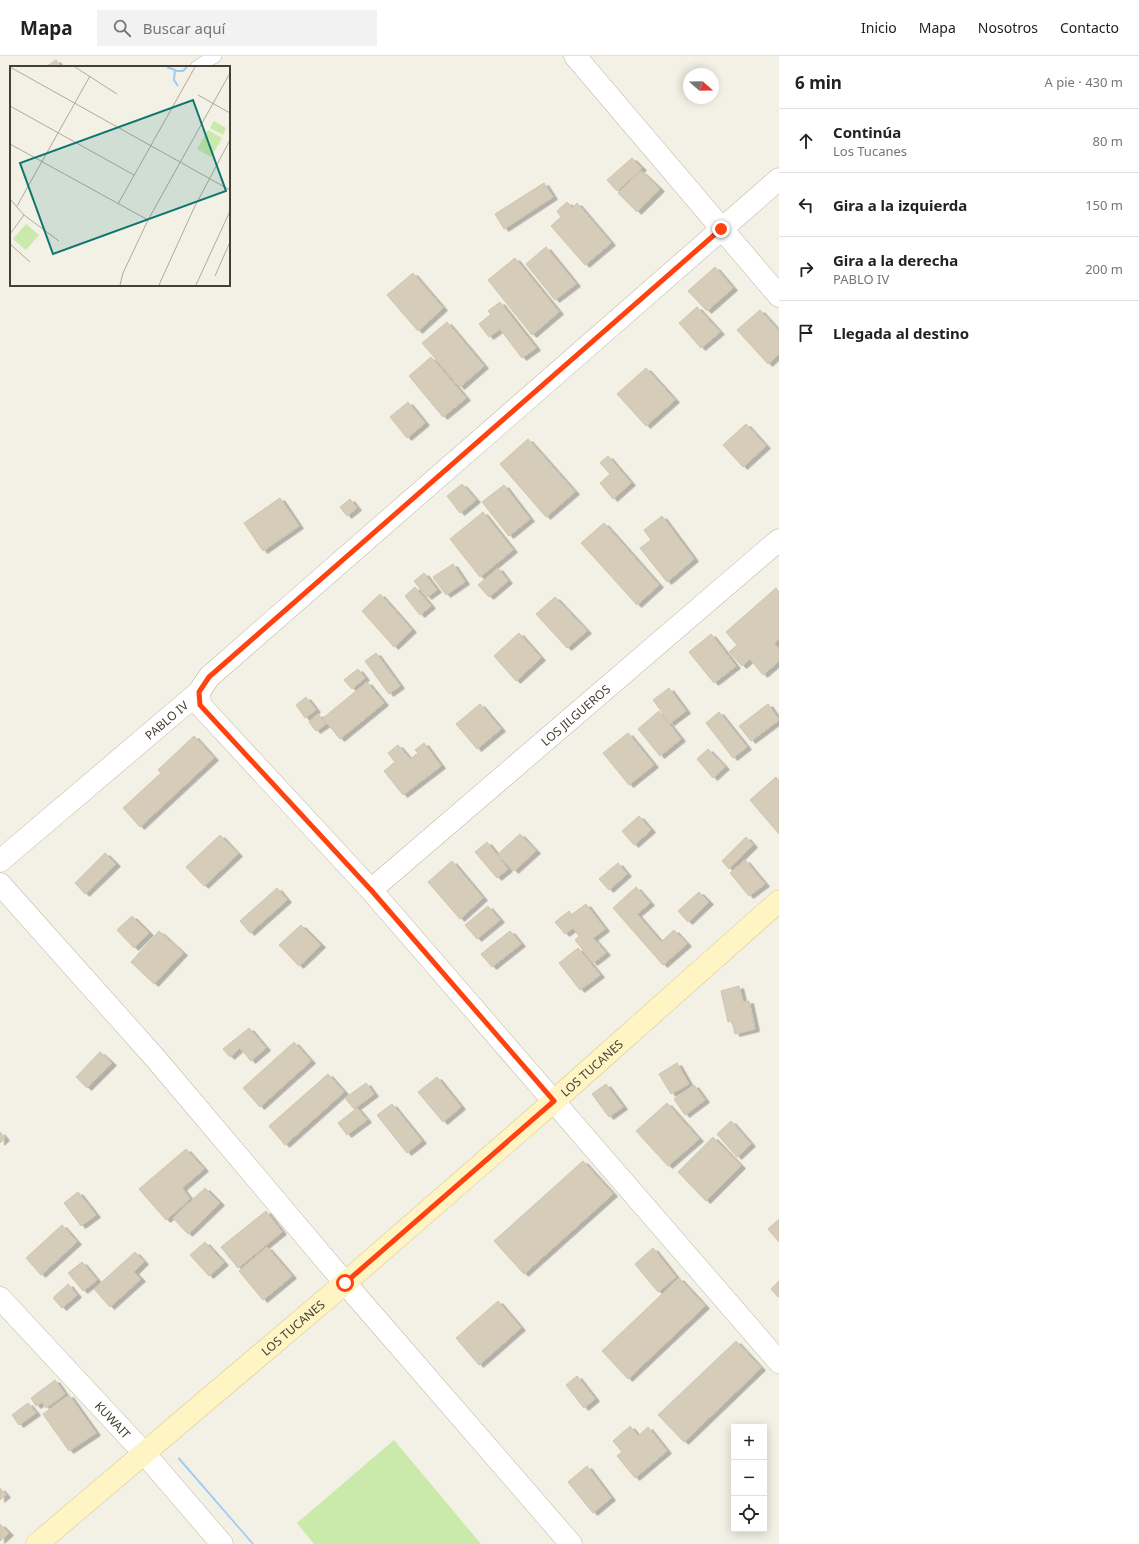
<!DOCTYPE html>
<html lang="es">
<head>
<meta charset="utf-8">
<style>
  :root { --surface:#fff; --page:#f2f2f2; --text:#222; --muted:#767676; --line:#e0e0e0 }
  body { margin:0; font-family:"Noto Sans",sans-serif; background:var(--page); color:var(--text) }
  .controls { position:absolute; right:12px; bottom:12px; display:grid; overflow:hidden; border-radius:0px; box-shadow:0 2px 10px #0003 }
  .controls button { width:36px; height:36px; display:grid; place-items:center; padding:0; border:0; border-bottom:1px solid var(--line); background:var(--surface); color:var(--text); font:20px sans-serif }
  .compass { position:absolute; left:683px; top:12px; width:36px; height:36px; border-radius:50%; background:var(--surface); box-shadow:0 2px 10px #0003; rotate:110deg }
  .stop { position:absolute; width:12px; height:12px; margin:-9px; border:3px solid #ff4310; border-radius:50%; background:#fff }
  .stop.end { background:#ff4310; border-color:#fff; box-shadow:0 1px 4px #0008 }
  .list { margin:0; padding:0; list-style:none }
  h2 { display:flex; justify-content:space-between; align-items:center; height:52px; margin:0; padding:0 16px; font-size:17px }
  h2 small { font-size:13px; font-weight:400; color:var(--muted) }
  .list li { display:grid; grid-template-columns:26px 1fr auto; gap:12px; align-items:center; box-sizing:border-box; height:64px; padding:0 16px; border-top:1px solid var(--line) }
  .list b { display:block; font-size:15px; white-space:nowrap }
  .list p { margin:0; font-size:13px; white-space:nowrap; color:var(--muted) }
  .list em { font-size:13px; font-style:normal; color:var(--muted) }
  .icon { flex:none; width:22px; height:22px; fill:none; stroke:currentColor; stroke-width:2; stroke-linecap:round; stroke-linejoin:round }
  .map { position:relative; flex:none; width:779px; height:1488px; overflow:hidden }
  header { display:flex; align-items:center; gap:24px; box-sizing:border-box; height:56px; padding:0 20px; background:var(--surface); border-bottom:1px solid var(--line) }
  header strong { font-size:19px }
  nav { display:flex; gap:22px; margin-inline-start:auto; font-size:14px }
  .search { width:280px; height:36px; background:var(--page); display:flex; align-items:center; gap:10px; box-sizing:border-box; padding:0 14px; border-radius:0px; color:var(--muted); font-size:15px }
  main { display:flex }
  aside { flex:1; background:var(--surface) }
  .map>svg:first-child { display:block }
</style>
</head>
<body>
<header>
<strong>Mapa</strong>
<div class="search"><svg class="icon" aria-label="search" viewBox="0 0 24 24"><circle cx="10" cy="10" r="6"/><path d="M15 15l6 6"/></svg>Buscar aquí</div>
<nav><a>Inicio</a><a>Mapa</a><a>Nosotros</a><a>Contacto</a></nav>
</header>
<main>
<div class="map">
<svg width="779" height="1488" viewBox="0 0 779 1488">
  <defs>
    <filter id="shadow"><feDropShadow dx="4.5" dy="2.5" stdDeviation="0" flood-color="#0004"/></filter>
  </defs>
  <rect width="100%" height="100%" fill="#f3f0e5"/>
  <polygon fill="#caeaab" points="394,1384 481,1488 314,1488 297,1467"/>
  <polygon fill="#9dcbf4" points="179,1401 254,1488 252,1488 178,1403"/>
  <g fill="#d5ccb9" stroke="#d1c5ac" filter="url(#shadow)">
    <polygon points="56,4 61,11 46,11"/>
    <polygon points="632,102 642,112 617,135 607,124"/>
    <polygon points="641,115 660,133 637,156 618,137"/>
    <polygon points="544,127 553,141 504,173 495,158"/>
    <polygon points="567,146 572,152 577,147 611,187 585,209 551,170 561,161 557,155"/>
    <polygon points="546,191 576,228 555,244 526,208"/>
    <polygon points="515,202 559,256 532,279 488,224"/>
    <polygon points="715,211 733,232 707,255 688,235"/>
    <polygon points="413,217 443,252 418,275 387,239"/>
    <polygon points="500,246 536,292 522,302 500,273 489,281 479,268 491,258 488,255"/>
    <polygon points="697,251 720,276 701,292 679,267"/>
    <polygon points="760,254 779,275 779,298 768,308 737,274"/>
    <polygon points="447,266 484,310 460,331 422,287"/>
    <polygon points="431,301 466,342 443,361 409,320"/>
    <polygon points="646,312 675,344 646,370 617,338"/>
    <polygon points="408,346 425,367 407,382 390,361"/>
    <polygon points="746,368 766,390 743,411 723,389"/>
    <polygon points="528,383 575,436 546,461 500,408"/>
    <polygon points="608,400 631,427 613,443 600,427 610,418 600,407"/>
    <polygon points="462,428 476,444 460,457 447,440"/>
    <polygon points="504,429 530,463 509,480 482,446"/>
    <polygon points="280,442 299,470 263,495 244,467"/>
    <polygon points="350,443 357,452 347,460 340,451"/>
    <polygon points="483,456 513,494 480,521 450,483"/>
    <polygon points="662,460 694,503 667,526 640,492 651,484 644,474"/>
    <polygon points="604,467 659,529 637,549 581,487"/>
    <polygon points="453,508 465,526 446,539 433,521"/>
    <polygon points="498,512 508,525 489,541 478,529"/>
    <polygon points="424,517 437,534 427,541 414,525"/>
    <polygon points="415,531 431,550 420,559 405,540"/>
    <polygon points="776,532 779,536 779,583 774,587 779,593 779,605 763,619 750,603 742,610 729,596 737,589 726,576"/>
    <polygon points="380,538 412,574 394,591 362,555"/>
    <polygon points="555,541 587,575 567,592 536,558"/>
    <polygon points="519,577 541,602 516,625 494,600"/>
    <polygon points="711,578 736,610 714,627 689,596"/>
    <polygon points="376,597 400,630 389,638 365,605"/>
    <polygon points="358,613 365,622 352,633 344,624"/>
    <polygon points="367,626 384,647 340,683 323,662"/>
    <polygon points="669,632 686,655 670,667 653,644"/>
    <polygon points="306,641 316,654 305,662 296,649"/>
    <polygon points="480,648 501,673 477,693 456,668"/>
    <polygon points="768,648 779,664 751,685 739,670"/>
    <polygon points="659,655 681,683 660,700 638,673"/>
    <polygon points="719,656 747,691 733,702 706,667"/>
    <polygon points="318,658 326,668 316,675 309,666"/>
    <polygon points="628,677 654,709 629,729 603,697"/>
    <polygon points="194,680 214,702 140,771 123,752 161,717 158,714"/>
    <polygon points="424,687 441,710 403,739 384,715 395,706 388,697 398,689 410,703 418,697 415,694"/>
    <polygon points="708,693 725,711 713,722 697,703"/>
    <polygon points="776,721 779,725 779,778 750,744"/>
    <polygon points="639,760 651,774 634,789 622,775"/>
    <polygon points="520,778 536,795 514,815 498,798"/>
    <polygon points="220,779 238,798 204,830 186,811"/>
    <polygon points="746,781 753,789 729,813 722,805"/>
    <polygon points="487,786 508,813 497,822 475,796"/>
    <polygon points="105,797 116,808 85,838 75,827"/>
    <polygon points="745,804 765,828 749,840 730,817"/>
    <polygon points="452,805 483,842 460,863 428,826"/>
    <polygon points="618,807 627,818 609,834 599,823"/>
    <polygon points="636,831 650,847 637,858 661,886 674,874 687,888 663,909 613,852"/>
    <polygon points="277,832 287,844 250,877 240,865"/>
    <polygon points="699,836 709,846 688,866 678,855"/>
    <polygon points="586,848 605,873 593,882 606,897 593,907 575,884 579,880 573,872 565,878 555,866 569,855 571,859"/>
    <polygon points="488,850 500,864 477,883 465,869"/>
    <polygon points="132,860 149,877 134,892 117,874"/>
    <polygon points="301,869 321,889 299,910 279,889"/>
    <polygon points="159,875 183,897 154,928 131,906"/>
    <polygon points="510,875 521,888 492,911 481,898"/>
    <polygon points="578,892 600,919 580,934 559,907"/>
    <polygon points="739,930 743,946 749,945 755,973 735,978 732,965 728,966 721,935"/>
    <polygon points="249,972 266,992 251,1005 240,992 230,1001 223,993"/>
    <polygon points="294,986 311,1005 260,1051 243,1032"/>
    <polygon points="100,996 112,1007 87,1032 76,1021"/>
    <polygon points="677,1007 689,1028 671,1038 659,1018"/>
    <polygon points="328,1018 344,1036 285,1089 269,1070"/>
    <polygon points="437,1021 461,1051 443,1066 418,1036"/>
    <polygon points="366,1027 374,1038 354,1053 345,1042"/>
    <polygon points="606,1028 623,1051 609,1061 592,1038"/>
    <polygon points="694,1029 705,1044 685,1059 674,1043"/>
    <polygon points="667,1047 699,1083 668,1110 636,1075"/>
    <polygon points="392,1048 422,1085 407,1097 377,1059"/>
    <polygon points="357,1052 367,1064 347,1079 338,1067"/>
    <polygon points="731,1065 751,1088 737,1101 717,1078"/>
    <polygon points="0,1076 5,1082 0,1087"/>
    <polygon points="713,1081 741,1110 706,1145 678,1116"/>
    <polygon points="186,1093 204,1113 182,1132 190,1143 166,1164 139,1133"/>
    <polygon points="583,1105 613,1138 524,1218 494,1185"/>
    <polygon points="205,1132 220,1147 188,1178 173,1162"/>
    <polygon points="78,1136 96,1159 81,1170 64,1147"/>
    <polygon points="266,1155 282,1176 238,1212 221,1191"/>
    <polygon points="779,1163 779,1186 768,1173"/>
    <polygon points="62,1169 77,1186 41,1219 26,1202"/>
    <polygon points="205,1186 224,1207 209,1220 190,1199"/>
    <polygon points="267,1191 292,1220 263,1244 239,1215"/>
    <polygon points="653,1192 676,1221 658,1236 635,1208"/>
    <polygon points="135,1196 144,1206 134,1216 141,1223 110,1251 94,1233"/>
    <polygon points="82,1206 97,1224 83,1235 68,1217"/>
    <polygon points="679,1222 705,1250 628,1323 602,1295"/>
    <polygon points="779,1225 779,1240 778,1241 771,1233"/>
    <polygon points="68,1228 77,1239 62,1252 53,1242"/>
    <polygon points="498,1245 521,1272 479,1309 456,1282"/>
    <polygon points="736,1285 761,1312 684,1386 658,1359"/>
    <polygon points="577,1320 595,1343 584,1352 566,1329"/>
    <polygon points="55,1324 65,1338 46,1352 42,1346 36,1350 31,1342"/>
    <polygon points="69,1339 96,1377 69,1395 43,1358"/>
    <polygon points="28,1347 36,1357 19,1369 12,1359"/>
    <polygon points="630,1370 638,1380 648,1371 667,1395 635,1422 617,1400 622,1396 613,1385"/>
    <polygon points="587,1410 611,1442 593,1457 568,1426"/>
    <polygon points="0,1432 6,1439 0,1444"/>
    <polygon points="0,1468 9,1477 0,1485"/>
  </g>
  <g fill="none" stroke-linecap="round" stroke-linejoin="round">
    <g stroke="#bfb8a7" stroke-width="14">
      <polyline id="lane" points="197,11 215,0"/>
    </g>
    <g stroke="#bfb8a7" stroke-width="23">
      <g id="street">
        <polyline points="575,0 779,240"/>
        <polyline points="199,636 200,649 371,834 779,1306"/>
        <path id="s1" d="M0,805L199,636L209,621L779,123"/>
        <polyline points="0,828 156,1003 345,1227 571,1488"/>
        <path id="s2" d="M371,834L779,484"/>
        <path id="s3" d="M0,1242L144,1397L222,1488"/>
      </g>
    </g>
    <g stroke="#d6c892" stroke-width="23">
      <g id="secondary">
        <path id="s4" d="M37,1488L345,1227L554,1045L779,845"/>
      </g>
    </g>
    <use href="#lane" stroke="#fff" stroke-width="13"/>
    <use href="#street" stroke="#fff" stroke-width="22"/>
    <use href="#secondary" stroke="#fff4c3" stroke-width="22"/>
  </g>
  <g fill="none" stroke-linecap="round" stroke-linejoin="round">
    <polyline stroke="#ff4310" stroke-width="5" points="345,1227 554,1045 371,834 200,649 199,636 209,621 721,173"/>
  </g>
  <g text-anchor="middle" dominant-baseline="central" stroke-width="3.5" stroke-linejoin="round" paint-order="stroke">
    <g font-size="12" fill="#464034" stroke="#fff">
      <text stroke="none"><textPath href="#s2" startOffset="269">LOS JILGUEROS</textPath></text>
      <text stroke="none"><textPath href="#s1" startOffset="218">PABLO IV</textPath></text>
      <text stroke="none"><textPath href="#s4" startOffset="731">LOS TUCANES</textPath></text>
      <text stroke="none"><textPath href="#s4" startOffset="335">LOS TUCANES</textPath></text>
      <text stroke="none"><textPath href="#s3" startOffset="166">KUWAIT</textPath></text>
    </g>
  </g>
  <g transform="translate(10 10)">
    <rect width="220" height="220" fill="#f3f0e5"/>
    <path d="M204,55L216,62L213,69L200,62ZM198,64L212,72L201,91L187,83ZM16,158L29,169L16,184L3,173Z" fill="#caeaab"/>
    <path fill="none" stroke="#9dcbf4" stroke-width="2" d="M157,1L165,4L164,14L168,20M166,5H173L177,1"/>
    <path fill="none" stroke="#aeaa9e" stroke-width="1" d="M0,1L220,124M65,1L107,28M188,29L220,47M0,40L124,109M0,78L138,154M0,133L14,149L0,168M108,138L185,1M7,140L80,10M14,149L49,175M0,178L20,196M205,210L220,176M110,219L113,207L138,154L220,7M149,219L184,142L220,74M186,219L220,145"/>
    <path fill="#0f766e" fill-opacity="0.15" stroke="#0f766e" stroke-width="2" d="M183,34L216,125L43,188L10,97Z"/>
    <rect width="220" height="220" fill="none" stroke="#464034" stroke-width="2"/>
  </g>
</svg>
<div class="controls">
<button>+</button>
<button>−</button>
<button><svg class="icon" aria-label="locate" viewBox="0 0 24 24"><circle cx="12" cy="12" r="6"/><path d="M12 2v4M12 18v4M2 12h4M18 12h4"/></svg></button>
</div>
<svg class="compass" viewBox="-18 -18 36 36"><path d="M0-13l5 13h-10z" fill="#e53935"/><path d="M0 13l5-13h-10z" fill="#767676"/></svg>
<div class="stop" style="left:345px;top:1227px"></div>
<div class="stop end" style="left:721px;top:173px"></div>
</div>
<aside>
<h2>6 min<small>A pie · 430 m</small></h2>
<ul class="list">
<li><svg class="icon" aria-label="ahead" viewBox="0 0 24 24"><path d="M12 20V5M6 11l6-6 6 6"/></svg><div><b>Continúa</b><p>Los Tucanes</p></div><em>80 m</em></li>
<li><svg class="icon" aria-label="left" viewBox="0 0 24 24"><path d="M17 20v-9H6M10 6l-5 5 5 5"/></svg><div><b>Gira a la izquierda</b></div><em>150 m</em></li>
<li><svg class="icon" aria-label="right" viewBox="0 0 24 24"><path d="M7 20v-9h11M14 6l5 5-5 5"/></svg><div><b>Gira a la derecha</b><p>PABLO IV</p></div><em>200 m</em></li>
<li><svg class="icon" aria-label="arrive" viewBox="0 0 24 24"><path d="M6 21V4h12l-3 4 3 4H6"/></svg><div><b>Llegada al destino</b></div></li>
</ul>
</aside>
</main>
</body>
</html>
